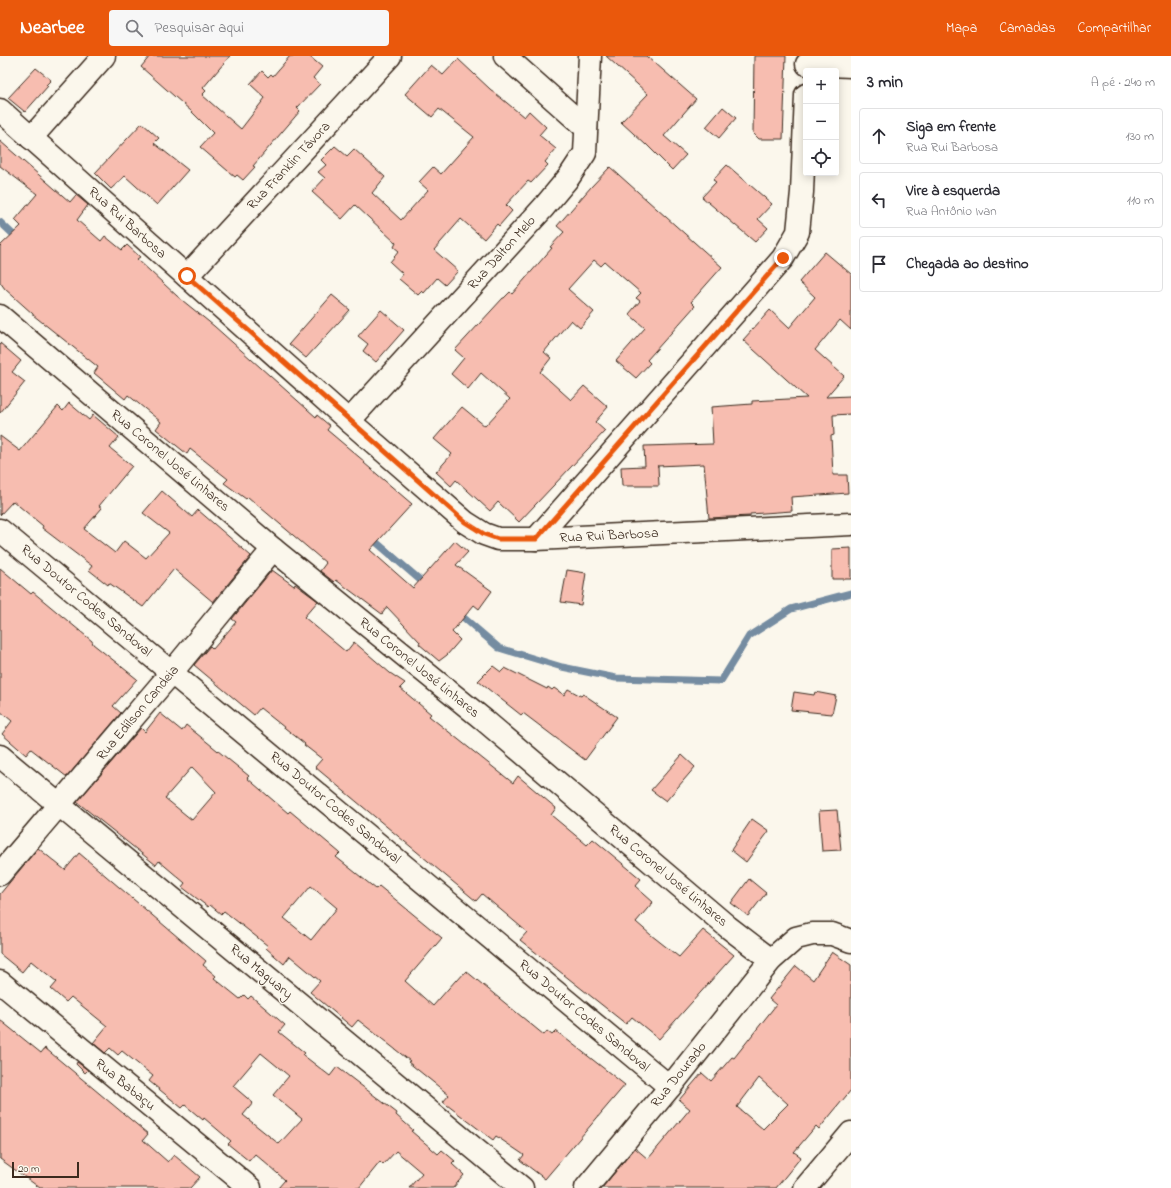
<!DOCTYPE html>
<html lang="pt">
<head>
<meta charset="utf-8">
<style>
  :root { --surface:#fff; --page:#f7f7f7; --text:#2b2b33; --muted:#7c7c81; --line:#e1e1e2; --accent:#ea580c }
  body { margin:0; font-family:"Indie Flower",sans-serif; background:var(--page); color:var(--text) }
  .controls { position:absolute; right:12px; top:12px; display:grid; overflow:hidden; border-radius:4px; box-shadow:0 2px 10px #0003 }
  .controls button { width:36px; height:36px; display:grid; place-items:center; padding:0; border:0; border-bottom:1px solid var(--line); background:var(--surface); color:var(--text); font:20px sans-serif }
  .scale { position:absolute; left:12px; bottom:10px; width:67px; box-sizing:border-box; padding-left:4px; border:2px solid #3b2a1e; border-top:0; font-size:11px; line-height:14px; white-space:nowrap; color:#3b2a1e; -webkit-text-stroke:3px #fbf7ec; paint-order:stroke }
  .stop { position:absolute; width:12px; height:12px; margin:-9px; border:3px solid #ea580c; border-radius:50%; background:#fff }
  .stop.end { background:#ea580c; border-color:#fff; box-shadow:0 1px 4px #0008 }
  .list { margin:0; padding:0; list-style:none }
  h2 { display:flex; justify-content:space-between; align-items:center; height:52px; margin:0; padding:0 16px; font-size:17px }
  h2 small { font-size:13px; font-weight:400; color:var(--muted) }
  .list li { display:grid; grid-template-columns:26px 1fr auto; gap:12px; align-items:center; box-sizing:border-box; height:56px; margin:0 8px 8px; padding:0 8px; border:1px solid var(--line); border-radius:4px }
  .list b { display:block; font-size:15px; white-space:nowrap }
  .list p { margin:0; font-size:13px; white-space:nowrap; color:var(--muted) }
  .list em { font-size:13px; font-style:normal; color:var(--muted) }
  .icon { flex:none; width:22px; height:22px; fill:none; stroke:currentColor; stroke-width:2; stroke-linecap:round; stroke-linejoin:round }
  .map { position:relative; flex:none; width:851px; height:1132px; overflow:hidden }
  header { display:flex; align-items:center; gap:24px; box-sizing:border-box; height:56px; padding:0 20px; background:var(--accent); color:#fff }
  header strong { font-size:19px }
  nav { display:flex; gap:22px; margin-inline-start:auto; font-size:14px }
  .search { width:280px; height:36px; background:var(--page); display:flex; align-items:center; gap:10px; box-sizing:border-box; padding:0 14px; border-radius:4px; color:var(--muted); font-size:15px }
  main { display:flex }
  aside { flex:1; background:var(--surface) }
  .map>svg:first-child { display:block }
</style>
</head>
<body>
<header>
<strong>Nearbee</strong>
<div class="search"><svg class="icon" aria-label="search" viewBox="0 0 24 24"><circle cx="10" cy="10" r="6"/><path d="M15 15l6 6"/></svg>Pesquisar aqui</div>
<nav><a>Mapa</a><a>Camadas</a><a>Compartilhar</a></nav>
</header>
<main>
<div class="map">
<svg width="851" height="1132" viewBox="0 0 851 1132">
  <rect width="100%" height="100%" fill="#fbf7ec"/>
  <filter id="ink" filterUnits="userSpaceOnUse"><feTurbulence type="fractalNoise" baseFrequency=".025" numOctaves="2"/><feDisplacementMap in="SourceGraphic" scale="8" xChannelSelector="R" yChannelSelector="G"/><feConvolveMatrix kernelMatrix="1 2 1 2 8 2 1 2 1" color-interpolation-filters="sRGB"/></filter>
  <g filter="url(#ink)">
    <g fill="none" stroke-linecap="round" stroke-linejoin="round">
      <g stroke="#758ca1" stroke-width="7">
        <polyline points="0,166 19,184"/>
        <polyline points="369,480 427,530"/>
        <polyline points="457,556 499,592 562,611 616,622 721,625 749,580 791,553 851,537"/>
      </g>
    </g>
    <g fill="#f7bdb0" stroke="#3b2a1e" fill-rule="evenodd">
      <polygon points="150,0 230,0 203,32 206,35 202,39 241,73 265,42 250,28 262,15 268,21 271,18 273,20 290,0 309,0 322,11 313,22 320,28 297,52 300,55 253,110 255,111 243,124 237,119 235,121 200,91 213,77 191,55 141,11"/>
      <polygon points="606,0 647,0 696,43 664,80 686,99 672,114 646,88 646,89 621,66 648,38"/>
      <polygon points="754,0 786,0 783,83 759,83 753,77"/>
      <polygon points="458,3 490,33 524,61 529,55 546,71 539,79 556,93 545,106 548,109 531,127 528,125 506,149 512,155 499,170 497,168 484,183 461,163 434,194 458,215 445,229 437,222 424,237 422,235 418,239 399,223 403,218 390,206 399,195 394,191 396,187 355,149 342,163 312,136 325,122 318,116 326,109 321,104 335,90 347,100 354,93 385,121 372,137 401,164 428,134 419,126 433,111 441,118 474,81 439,53 432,61 405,38 431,9 443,19"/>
      <polygon points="36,12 51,24 46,29 48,30 25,56 8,42"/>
      <polygon points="723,51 736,62 719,82 706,71"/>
      <polygon points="142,67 159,82 154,87 188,114 157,149 125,120 111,133 95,117"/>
      <polygon points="0,85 70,146 76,139 88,149 77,164 101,185 105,180 122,194 127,189 140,201 137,203 177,240 214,270 316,361 317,359 330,370 327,374 365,406 364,407 412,448 370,494 413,532 455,485 468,496 456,509 492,535 479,553 474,549 452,576 460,584 447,599 439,605 419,588 420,586 387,551 382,558 336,524 334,526 320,515 326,507 248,441 246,443 224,427 228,423 190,393 187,398 156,373 161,366 128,339 125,343 94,317 98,311 33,259 33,258 5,233 0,226 0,190 21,170 15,164 37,138 0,110"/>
      <polygon points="727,109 772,148 758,163 768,172 755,186 702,141 716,126 713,124"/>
      <polygon points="610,111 722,211 691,246 695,250 647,304 650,307 636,322 616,305 645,272 629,258 640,245 636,242 641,237 605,206 601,210 594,204 568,233 594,256 580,272 571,264 544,296 551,302 540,316 571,344 584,330 608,351 595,366 605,375 519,466 498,446 490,455 456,424 451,430 436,416 452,398 434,383 462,351 485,370 510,343 481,317 468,333 451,318 464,302 455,294 503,242 504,242 510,236 512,238 552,192 550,191 564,176 557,170 591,131"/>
      <polygon points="825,196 851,218 851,274 840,264 815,294 844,320 826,341 851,340 851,358 833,359 834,379 831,380 833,419 847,419 848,437 791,441 792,455 750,458 750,460 709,462 704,408 657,410 658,410 659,430 622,430 621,411 645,410 644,390 713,388 711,351 752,348 752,345 807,342 743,284 770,254 789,272 815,241 799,226"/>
      <polygon points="332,239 350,254 306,302 289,288"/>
      <polygon points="381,254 404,274 376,306 363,295 368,288 358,280"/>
      <polygon points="0,287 21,305 12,316 25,326 0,357"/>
      <polygon points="69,347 89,364 93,359 119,381 110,392 132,410 99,450 102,452 84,473 115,497 124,485 146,502 169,477 143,457 162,435 192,461 198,454 251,500 213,546 174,513 143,551 109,527 108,529 89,514 92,510 42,472 43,470 13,445 0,459 0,380 20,395 58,350 63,355"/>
      <polygon points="851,492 851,523 832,523 832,493"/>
      <polygon points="0,512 31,538 33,536 92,585 93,588 137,623 113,650 121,657 67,721 31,693 26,699 2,678 12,665 0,655"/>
      <polygon points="272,514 294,530 295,528 303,534 318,545 304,561 346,596 354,586 390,617 405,627 400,632 431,658 429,660 513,727 518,720 556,752 551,759 587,789 593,783 641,823 635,830 653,846 636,866 651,879 679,901 703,874 734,899 659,983 632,961 626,968 520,884 527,876 482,838 476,845 315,711 322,703 304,689 305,688 260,652 254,659 194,609 210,590 213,593 236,566 232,563"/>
      <polygon points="567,514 586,517 581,549 561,546"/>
      <polygon points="493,610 501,616 505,612 547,633 548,631 552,634 554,632 564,639 568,633 581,640 583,638 617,661 585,704 523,657 521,659 478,625"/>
      <polygon points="794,636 814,639 815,636 836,640 832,658 791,654"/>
      <path d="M160,657L182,675L186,669L249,720L247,722L288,757L290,755L340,797L336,801L376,833L379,830L442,882L405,925L433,950L456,924L457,925L466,915L544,979L547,975L552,979L556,975L625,1029L545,1123L520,1104L524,1099L496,1080L493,1084L443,1046L449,1039L408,1006L410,1005L358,964L352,971L310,936L320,925L290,900L284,908L266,892L268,890L224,855L221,858L210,849L208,851L182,831L185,827L159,805L156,809L77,746L141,672L145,676ZM192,711L216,736L192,764L165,742ZM311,830L337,852L311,884L284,862Z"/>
      <polygon points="682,699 695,711 666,745 651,734"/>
      <polygon points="837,754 841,794 822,795 819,755"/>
      <polygon points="752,763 769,775 746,806 731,794"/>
      <path d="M38,792L65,814L79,797L206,905L203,909L216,920L214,922L240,943L244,939L248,943L251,940L285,969L279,976L305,997L303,999L330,1020L337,1011L397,1057L396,1059L413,1074L411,1075L438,1098L442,1094L455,1105L452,1108L464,1119L453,1132H409L422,1117L396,1095L383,1109L380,1106L359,1132H278L285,1124L255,1098L249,1105L228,1088L231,1085L204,1062L203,1064L185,1049L182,1052L149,1025L153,1020L122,995L118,999L110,992L105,997L93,987L107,970L71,941L66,946L51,933L57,926L31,905L22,916L0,898V838ZM261,997L289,1020L273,1039L302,1063L279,1088L243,1059L253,1047L233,1030Z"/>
      <polygon points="749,823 766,837 748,860 731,847"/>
      <path d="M832,896L851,909V1034L819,1073L816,1070L794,1096L801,1101L776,1132H602L635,1092L648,1103L690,1053L679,1044L702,1017L711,1025L732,1001L734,1002L776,949L769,943L796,910L813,924ZM759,1022L788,1048L763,1073L737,1051Z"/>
      <polygon points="0,964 41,997 45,992 148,1078 143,1084 168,1106 174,1099 200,1121 190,1132 40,1132 0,1103"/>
      <polygon points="77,1006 88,1014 85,1017 76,1008"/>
    </g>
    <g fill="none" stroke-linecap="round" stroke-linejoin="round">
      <g stroke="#3b2a1e" stroke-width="25">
        <g id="minor">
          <polyline points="505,0 586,72"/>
          <polyline points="807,8 851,10"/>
          <polyline points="0,54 349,365 465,466 484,478 498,483 536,483 851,468"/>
          <polyline points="31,82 104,0"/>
          <polyline points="187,220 390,0"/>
          <polyline points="0,260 273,493 484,664 728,871 771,904"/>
          <polyline points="349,365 544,151 569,121 585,97 590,0"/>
          <polyline points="0,474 670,1031"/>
          <polyline points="536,483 783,202 798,176 802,136 806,39"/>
          <polyline points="0,700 522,1132"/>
          <polyline points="0,818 172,616 273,493"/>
          <polyline points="0,926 250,1132"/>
          <polyline points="586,1132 670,1031 771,904 796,882 812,878 832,878 851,885"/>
          <polyline points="805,1132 851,1077"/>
        </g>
      </g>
      <use href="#minor" stroke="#fbf7ec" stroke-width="22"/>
    </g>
  </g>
  <g fill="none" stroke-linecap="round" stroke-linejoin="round" filter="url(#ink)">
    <polyline stroke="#ea580c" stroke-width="5" points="187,220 465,466 484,478 498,483 536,483 783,202"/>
  </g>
  <g text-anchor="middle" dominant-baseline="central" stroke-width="3" stroke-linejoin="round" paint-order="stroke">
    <g font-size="14" fill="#3b2a1e" stroke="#fbf7ec">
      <text transform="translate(289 110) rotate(-47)">Rua Franklin Távora</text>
      <text transform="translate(127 167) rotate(42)">Rua Rui Barbosa</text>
      <text transform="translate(502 197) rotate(-48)">Rua Dalton Melo</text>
      <text transform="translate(170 405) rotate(40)">Rua Coronel José Linhares</text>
      <text transform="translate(609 480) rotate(-3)">Rua Rui Barbosa</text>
      <text transform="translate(86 545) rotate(40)">Rua Doutor Codes Sandoval</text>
      <text transform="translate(419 612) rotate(39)">Rua Coronel José Linhares</text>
      <text transform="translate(138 657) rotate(-50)">Rua Edílson Candeia</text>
      <text transform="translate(335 752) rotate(40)">Rua Doutor Codes Sandoval</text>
      <text transform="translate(668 820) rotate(40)">Rua Coronel José Linhares</text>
      <text transform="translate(261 916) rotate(40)">Rua Maguary</text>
      <text transform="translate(584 960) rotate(40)">Rua Doutor Codes Sandoval</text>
      <text transform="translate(679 1019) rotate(-51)">Rua Dourado</text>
      <text transform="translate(125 1029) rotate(39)">Rua Babaçu</text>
    </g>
  </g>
</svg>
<div class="controls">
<button>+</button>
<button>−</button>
<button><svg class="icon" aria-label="locate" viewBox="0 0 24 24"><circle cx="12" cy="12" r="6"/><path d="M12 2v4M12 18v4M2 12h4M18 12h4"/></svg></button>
</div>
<div class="scale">20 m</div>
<div class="stop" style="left:187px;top:220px"></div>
<div class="stop end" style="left:783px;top:202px"></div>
</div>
<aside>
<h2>3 min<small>A pé · 240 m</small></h2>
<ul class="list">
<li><svg class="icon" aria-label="ahead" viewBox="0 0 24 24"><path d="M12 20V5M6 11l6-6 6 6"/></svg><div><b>Siga em frente</b><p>Rua Rui Barbosa</p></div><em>130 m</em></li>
<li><svg class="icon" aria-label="left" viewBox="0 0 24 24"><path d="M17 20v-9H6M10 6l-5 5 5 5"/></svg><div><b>Vire à esquerda</b><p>Rua Antônio Ivan</p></div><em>110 m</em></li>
<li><svg class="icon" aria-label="arrive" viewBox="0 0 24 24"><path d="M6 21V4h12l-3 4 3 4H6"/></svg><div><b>Chegada ao destino</b></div></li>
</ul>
</aside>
</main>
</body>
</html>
